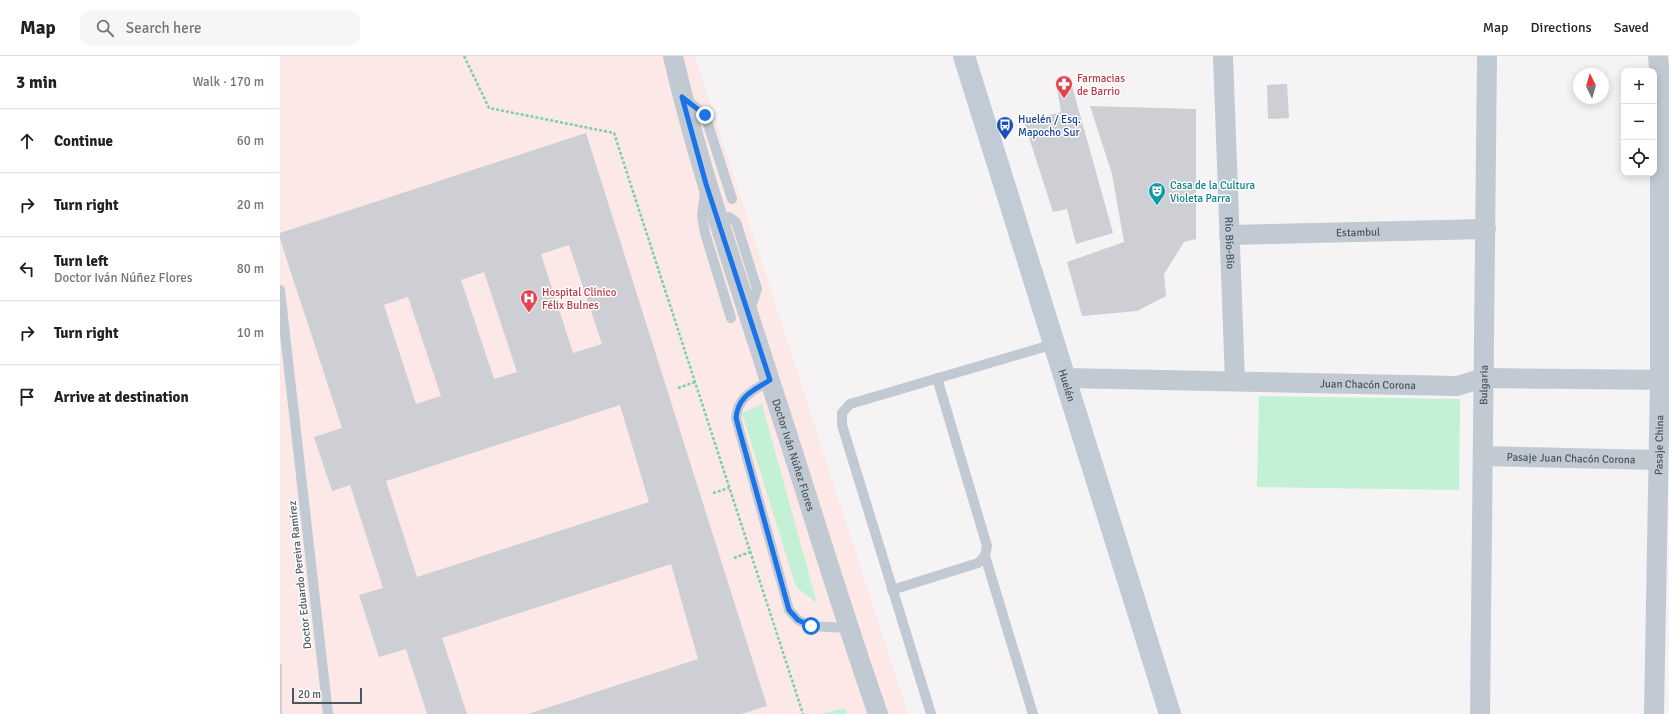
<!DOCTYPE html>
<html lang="en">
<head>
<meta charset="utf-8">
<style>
  :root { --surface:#fff; --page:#f6f6f6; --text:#202124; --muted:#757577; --line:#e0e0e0 }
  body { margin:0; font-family:Signika,sans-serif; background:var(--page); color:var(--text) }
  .controls { position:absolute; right:12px; top:12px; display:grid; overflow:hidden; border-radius:8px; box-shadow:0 2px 10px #0003 }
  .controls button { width:36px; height:36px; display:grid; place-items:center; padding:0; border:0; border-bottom:1px solid var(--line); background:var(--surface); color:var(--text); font:20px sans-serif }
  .compass { position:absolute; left:1293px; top:12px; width:36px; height:36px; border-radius:50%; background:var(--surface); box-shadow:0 2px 10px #0003; rotate:355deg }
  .scale { position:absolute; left:12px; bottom:10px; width:70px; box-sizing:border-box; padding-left:4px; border:2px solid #4a5661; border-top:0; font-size:11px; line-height:14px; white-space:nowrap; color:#4a5661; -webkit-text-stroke:3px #fff; paint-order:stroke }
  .stop { position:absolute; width:12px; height:12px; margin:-9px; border:3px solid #1a73e8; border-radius:50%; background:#fff }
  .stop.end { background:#1a73e8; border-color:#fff; box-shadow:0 1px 4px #0008 }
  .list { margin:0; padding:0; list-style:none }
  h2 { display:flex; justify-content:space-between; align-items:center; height:52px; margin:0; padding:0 16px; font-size:17px }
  h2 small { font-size:13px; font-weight:400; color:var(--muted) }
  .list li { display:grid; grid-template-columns:26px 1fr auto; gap:12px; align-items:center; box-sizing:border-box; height:64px; padding:0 16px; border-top:1px solid var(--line) }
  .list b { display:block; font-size:15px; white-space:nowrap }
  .list p { margin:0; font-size:13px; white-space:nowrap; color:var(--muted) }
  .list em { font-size:13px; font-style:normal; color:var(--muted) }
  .icon { flex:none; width:22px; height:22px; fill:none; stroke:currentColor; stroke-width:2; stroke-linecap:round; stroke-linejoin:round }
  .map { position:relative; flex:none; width:1389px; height:658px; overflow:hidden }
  header { display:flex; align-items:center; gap:24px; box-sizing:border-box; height:56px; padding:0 20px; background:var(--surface); border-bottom:1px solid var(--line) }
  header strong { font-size:19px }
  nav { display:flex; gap:22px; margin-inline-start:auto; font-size:14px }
  .search { width:280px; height:36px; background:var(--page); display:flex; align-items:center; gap:10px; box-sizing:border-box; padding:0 14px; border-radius:12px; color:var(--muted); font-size:15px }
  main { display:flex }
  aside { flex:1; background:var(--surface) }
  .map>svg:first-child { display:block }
</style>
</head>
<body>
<header>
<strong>Map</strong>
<div class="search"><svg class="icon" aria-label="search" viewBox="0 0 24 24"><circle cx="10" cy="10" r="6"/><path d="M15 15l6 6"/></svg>Search here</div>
<nav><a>Map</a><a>Directions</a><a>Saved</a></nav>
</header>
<main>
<aside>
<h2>3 min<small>Walk · 170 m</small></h2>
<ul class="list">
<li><svg class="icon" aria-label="ahead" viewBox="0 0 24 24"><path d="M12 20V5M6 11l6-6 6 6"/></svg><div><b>Continue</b></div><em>60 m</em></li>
<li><svg class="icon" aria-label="right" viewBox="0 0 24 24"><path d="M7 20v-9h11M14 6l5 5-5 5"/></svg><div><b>Turn right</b></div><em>20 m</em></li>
<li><svg class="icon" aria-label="left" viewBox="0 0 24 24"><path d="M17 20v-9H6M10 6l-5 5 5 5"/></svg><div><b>Turn left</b><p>Doctor Iván Núñez Flores</p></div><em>80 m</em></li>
<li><svg class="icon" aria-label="right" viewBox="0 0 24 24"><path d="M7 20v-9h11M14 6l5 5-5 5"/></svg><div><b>Turn right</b></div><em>10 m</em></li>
<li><svg class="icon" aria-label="arrive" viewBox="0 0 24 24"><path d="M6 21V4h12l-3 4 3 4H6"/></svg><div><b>Arrive at destination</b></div></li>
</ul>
</aside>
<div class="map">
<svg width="1389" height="658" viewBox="0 0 1389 658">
  <rect width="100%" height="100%" fill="#f5f3f3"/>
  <polygon fill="#fce8e6" points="0,0 415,0 628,658 0,658"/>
  <g fill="#c3f1d5">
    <polygon points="979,340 1180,343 1179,434 977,431"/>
    <polygon points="482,348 537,547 516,531 462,357"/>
    <polygon points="565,652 567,658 540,658"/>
  </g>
  <g fill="#cdcfd5" fill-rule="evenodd">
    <polygon points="1007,28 1009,62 988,63 987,29"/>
    <polygon points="792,30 833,177 796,188 787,153 773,156 744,66 781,56 777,33"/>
    <polygon points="810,50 916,53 916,183 904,186 884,218 886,240 857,255 802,260 787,206 844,186 832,118"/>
    <path d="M306,77L487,650L461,658H248L418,603L391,508L162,582L187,658H147L126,593L99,601L79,539L103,532L70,429L52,435L34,381L62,372L0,183V177ZM289,189L322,288L293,297L261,198ZM204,216L237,316L214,323L181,224ZM128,241L161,340L136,348L104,249ZM340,349L369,446L137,521L106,425Z"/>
    <rect x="0" y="608" width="2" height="50"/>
  </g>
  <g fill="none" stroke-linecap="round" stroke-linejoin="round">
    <g stroke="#7ad0a6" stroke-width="2.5" stroke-dasharray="3 2" stroke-linecap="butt">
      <polyline points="184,0 209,52 334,77 523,658"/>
      <polyline points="398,332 415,326"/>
      <polyline points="433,437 449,432"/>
      <polyline points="454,502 470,496"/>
    </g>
    <g stroke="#c1cad2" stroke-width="10">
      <polyline points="407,44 425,59 452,143"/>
      <polyline points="425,136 422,160 425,177 451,262"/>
      <polyline points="436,164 437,162 449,161 456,166 477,233 470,254"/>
      <polyline points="0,234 48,658"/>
      <path d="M490,324C473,335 458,340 456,362L509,554L518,564L531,570L567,572"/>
      <polyline points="705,500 753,658"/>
      <polyline points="612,534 698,507 705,500 707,490 657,322"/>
      <polyline points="651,658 562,369 562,357 570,348 774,288"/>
    </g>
    <g stroke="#c1cad2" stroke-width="20">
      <path id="s1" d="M393,0C418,109 455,215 489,322C526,434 559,547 598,658"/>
      <path id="s2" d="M943,0L955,325"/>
      <path id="s3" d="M949,179L1206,173"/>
      <path id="s4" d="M785,322L1177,330L1204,322L1389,324"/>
      <path id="s5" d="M1203,400L1378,404"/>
      <path id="s6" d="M1200,658L1207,0"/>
      <path id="s7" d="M1374,658L1380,324V21L1378,0"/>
    </g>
    <path stroke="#c1cbd6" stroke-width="22" id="s8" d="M684,0L890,658"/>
  </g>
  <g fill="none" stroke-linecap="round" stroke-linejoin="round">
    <path stroke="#1a73e8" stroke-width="5" d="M425,59L402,41L426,128L490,324C473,335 458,340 456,362L509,554L518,564L531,570"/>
  </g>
  <defs>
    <g id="pharmacy-pin" transform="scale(0.9)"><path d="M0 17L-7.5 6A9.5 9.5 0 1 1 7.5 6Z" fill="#e0444e" stroke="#fff"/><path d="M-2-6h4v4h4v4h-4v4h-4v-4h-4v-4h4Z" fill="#fff"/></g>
    <g id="bus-pin" transform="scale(0.9)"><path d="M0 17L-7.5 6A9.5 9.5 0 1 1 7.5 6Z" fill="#1a4fb4" stroke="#fff"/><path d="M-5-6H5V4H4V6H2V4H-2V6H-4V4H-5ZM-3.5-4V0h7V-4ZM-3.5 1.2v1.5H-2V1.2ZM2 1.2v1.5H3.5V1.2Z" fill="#fff"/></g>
    <g id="theatre-pin" transform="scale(0.9)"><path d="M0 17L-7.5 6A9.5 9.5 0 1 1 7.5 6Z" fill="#0f9aa8" stroke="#fff"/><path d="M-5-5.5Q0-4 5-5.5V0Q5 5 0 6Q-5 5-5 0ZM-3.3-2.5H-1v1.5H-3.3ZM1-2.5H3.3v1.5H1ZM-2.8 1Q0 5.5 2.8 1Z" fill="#fff"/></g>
    <g id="hospital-pin" transform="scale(0.9)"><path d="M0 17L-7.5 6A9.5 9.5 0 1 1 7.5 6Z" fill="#e0444e" stroke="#fff"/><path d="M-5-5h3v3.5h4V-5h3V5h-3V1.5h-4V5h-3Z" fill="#fff"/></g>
  </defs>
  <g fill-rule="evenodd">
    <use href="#pharmacy-pin" x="784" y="28"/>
    <use href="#bus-pin" x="725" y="69"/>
    <use href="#theatre-pin" x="877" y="135"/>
    <use href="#hospital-pin" x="249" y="242"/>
  </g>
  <g text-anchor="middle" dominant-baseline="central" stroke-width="3" stroke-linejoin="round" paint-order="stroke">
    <g font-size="11" fill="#be3a42" stroke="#fff" text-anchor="start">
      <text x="797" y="22">Farmacias<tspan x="797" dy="13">de Barrio</tspan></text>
      <text x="262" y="236">Hospital Clínico<tspan x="262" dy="13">Félix Bulnes</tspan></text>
    </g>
    <g font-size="11" fill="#164399" stroke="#fff" text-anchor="start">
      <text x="738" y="63">Huelén / Esq.<tspan x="738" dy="13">Mapocho Sur</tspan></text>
    </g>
    <g font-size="11" fill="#0d838f" stroke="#fff" text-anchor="start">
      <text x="890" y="129">Casa de la Cultura<tspan x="890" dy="13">Violeta Parra</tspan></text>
    </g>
    <g font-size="11" fill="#4a5661" stroke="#fff">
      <text stroke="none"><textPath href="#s3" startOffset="129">Estambul</textPath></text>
      <text stroke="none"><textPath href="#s2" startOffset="187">Río Bío-Bío</textPath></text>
      <text stroke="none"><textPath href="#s4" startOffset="303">Juan Chacón Corona</textPath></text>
      <text stroke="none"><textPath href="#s8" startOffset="345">Huelén</textPath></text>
      <text stroke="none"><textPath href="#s6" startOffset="329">Bulgaria</textPath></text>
      <text stroke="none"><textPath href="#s7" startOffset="269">Pasaje China</textPath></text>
      <text stroke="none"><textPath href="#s1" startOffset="417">Doctor Iván Núñez Flores</textPath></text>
      <text stroke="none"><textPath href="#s5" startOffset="88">Pasaje Juan Chacón Corona</textPath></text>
      <text transform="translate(20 519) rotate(-96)">Doctor Eduardo Pereira Ramírez</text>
    </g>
  </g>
</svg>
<div class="controls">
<button>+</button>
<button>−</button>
<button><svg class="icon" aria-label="locate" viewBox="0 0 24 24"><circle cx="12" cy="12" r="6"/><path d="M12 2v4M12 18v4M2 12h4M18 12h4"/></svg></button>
</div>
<svg class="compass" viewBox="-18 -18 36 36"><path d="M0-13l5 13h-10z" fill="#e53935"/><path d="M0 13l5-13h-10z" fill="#757577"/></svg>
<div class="scale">20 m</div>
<div class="stop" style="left:531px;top:570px"></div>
<div class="stop end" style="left:425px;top:59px"></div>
</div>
</main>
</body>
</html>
